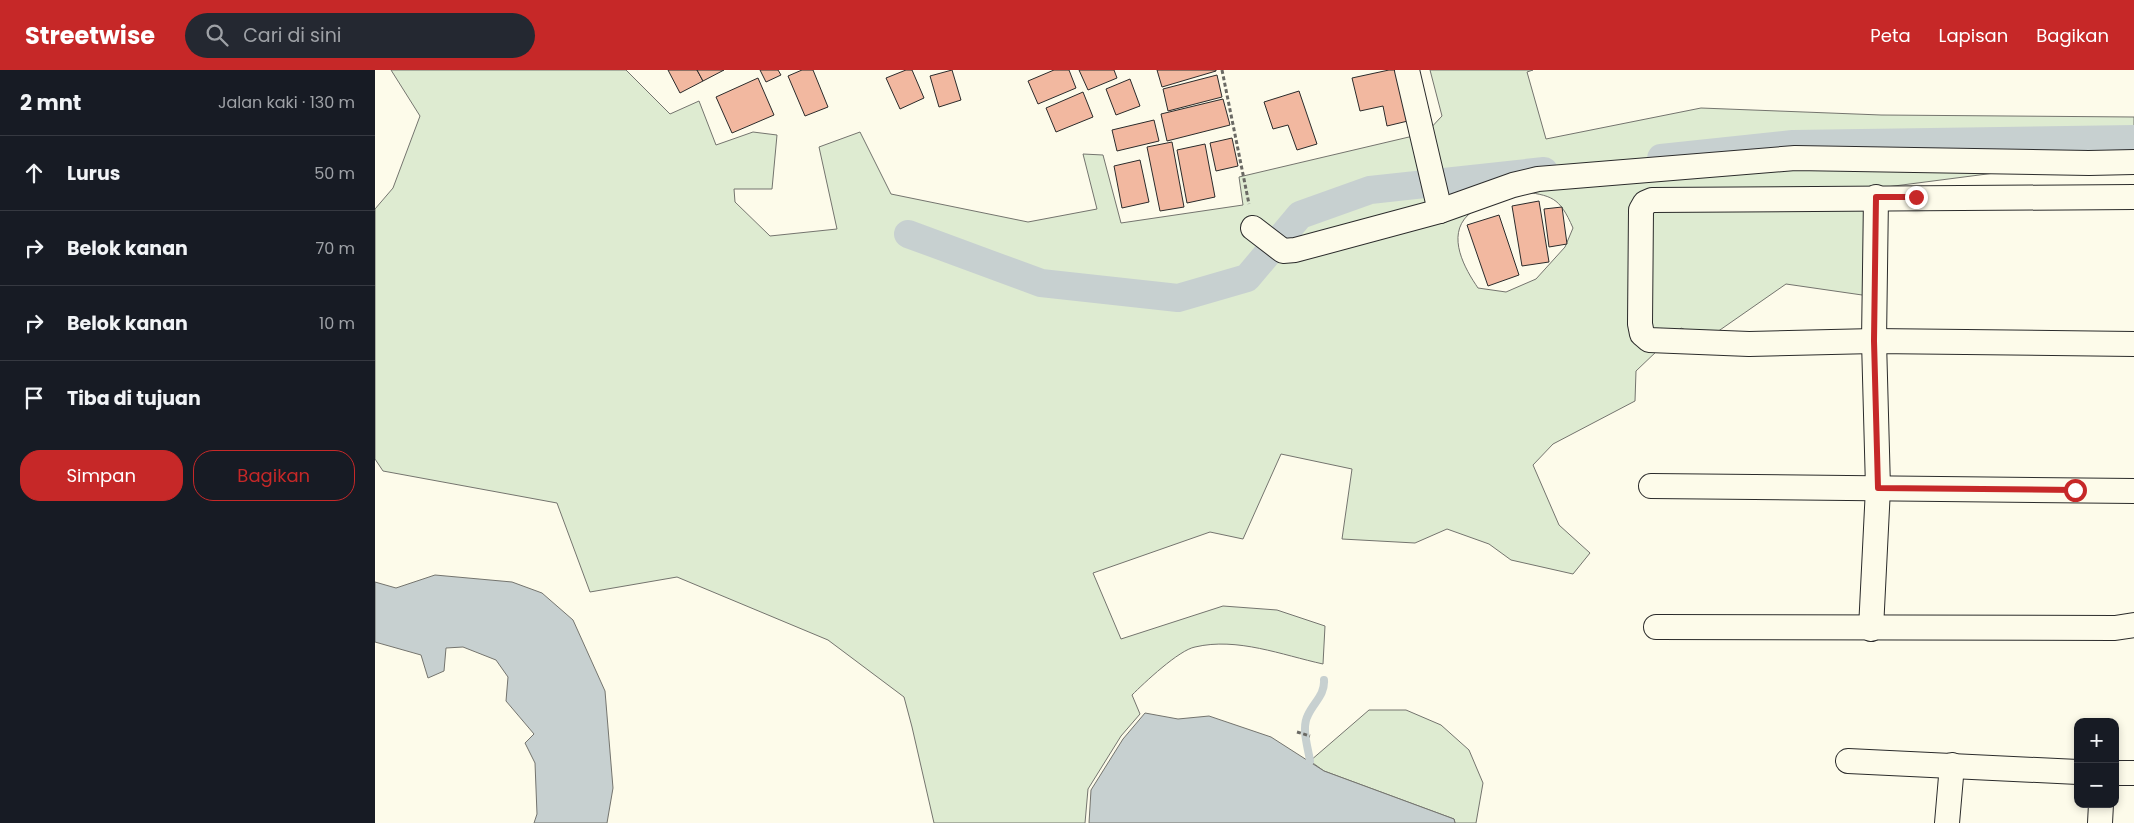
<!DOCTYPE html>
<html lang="id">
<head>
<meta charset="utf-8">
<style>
  :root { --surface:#171b24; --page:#242831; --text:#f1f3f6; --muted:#9ea1a6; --line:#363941; --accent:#c62828 }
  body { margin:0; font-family:Poppins,sans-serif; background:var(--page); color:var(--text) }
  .controls { position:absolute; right:15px; bottom:15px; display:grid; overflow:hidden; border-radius:10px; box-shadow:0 2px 8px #0003 }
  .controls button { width:45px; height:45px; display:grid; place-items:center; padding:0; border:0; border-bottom:1px solid var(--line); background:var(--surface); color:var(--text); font:25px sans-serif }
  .stop { position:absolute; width:15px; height:15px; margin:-11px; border:4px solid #c62828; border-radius:50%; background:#fff }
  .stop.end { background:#c62828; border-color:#fff; box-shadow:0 1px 5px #0008 }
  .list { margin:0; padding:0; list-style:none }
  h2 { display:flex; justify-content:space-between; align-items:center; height:65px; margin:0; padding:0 20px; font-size:21px }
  h2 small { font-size:16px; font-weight:400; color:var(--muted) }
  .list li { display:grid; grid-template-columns:32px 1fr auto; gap:15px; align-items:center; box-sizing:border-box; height:75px; padding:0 20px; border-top:1px solid var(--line) }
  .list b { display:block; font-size:19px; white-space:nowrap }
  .list em { font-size:16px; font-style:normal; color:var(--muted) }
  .actions { display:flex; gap:10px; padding:15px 20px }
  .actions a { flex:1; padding:11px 0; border:1px solid var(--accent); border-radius:20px; text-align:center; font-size:18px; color:var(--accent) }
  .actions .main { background:var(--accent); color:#fff }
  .icon { flex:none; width:28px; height:28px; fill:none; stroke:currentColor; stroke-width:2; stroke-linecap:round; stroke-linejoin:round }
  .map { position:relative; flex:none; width:1759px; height:753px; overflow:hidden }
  header { display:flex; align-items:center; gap:30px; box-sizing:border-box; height:70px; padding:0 25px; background:var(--accent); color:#fff }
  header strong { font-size:24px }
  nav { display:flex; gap:28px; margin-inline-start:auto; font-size:18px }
  .search { width:350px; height:45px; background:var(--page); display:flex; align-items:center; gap:12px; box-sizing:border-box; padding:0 18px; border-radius:28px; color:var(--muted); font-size:19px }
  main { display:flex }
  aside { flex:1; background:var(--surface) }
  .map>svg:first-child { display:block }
</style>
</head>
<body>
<header>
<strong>Streetwise</strong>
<div class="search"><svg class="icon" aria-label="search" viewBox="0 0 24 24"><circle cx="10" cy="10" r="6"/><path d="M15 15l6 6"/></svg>Cari di sini</div>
<nav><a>Peta</a><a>Lapisan</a><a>Bagikan</a></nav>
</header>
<main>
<aside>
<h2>2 mnt<small>Jalan kaki · 130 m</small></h2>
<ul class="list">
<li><svg class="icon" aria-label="ahead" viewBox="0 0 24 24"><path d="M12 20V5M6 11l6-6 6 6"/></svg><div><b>Lurus</b></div><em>50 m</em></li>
<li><svg class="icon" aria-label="right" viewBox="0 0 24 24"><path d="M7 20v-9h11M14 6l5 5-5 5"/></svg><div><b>Belok kanan</b></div><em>70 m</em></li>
<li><svg class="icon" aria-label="right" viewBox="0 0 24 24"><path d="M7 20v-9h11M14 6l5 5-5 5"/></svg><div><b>Belok kanan</b></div><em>10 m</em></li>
<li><svg class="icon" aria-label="arrive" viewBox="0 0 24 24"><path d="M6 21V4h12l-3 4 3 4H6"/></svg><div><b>Tiba di tujuan</b></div></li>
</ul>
<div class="actions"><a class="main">Simpan</a><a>Bagikan</a></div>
</aside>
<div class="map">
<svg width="1759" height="753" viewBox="0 0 1759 753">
  <rect width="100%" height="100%" fill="#fdfbea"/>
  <g fill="#deebd1" stroke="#74746e" fill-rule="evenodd">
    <path d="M16,0H251L295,44L324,31L341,75L378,62L402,65L397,119H359L360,132L395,166L462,159L444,77L485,62L516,124L653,152L722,139L708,84L728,85L746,153L868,135L864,107L1051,63L1067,46L1055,0H1158L1152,2L1171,69L1326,38L1506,45L1759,47V85L1496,119L1501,227L1411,214L1332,269L1306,258L1261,301L1260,331L1178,374L1158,395L1184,455L1215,483L1198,504L1136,490L1114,474L1072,459L1040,473L967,469L977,399L906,384L868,469L835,462L718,503L746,569L848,536L902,540L950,556L948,594C907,585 862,567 820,577C804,580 769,613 757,625L765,644L746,666L713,719L710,753H559L537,657L529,627L453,570L302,507L215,522L182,433L8,401L0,389V139L18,118L45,46ZM1145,121C1177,126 1184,126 1198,158L1190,177L1161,209L1131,222L1103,218C1090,199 1071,166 1093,145C1102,137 1133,126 1145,121Z"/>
    <polygon points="994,640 1031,640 1066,655 1094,680 1108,713 1101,753 1080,753 1079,749 949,701 935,691"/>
  </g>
  <g fill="#c7d0d0" stroke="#74746e">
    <polygon points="60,505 137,512 167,523 198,550 230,621 238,718 232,753 159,753 162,744 160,693 150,673 159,664 131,631 133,607 121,590 88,577 71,578 69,601 53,608 46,585 0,572 0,512 21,518"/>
    <polygon points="770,643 803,649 834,646 896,667 949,701 1079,749 1080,753 714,753 716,720 748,669"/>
  </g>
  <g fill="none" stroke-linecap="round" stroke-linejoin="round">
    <path stroke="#c7d0d0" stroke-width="8" d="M935,691C933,677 926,658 933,645C939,632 950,625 949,610"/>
    <g stroke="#c7d0d0" stroke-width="28">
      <polyline points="1286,88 1418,74 1759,69"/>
      <polyline points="533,164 666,213 803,228 872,208 925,145 995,120 1169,101"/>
    </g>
  </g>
  <g fill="#f2b8a0" stroke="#2b2b2b">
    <polygon points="293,0 322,0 328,11 305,23"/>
    <polygon points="322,0 349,0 328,11"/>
    <polygon points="385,0 403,0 406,5 391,12"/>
    <polygon points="427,0 438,0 453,37 430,46 413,6"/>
    <polygon points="531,0 537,0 549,28 525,39 511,8"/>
    <polygon points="577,0 586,30 564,37 555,6"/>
    <polygon points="679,0 694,0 701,18 663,34 653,11"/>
    <polygon points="704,0 739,0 742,8 713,20"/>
    <polygon points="782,0 841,0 841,1 787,17"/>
    <polygon points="1014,0 1025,0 1037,50 1012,56 1008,36 985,41 977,8"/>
    <polygon points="842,5 847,27 793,41 788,19"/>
    <polygon points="383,8 399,45 357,63 341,27"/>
    <polygon points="755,9 765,36 741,45 731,19"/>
    <polygon points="924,21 942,74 922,80 913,55 898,59 889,32"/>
    <polygon points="708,22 718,47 681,62 671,38"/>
    <polygon points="848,29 855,55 792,71 786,44"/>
    <polygon points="779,50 784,71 742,81 737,60"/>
    <polygon points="857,68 863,96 841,101 835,73"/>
    <polygon points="797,72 809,137 785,141 772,77"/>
    <polygon points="830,74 840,127 812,133 802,80"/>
    <polygon points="765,90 774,132 747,138 739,96"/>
    <polygon points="1164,131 1174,192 1147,196 1137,136"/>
    <polygon points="1187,137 1192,174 1174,177 1169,139"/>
    <polygon points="1124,145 1144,205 1113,216 1092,155"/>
  </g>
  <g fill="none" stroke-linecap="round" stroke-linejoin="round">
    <g stroke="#2b2b2b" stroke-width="26">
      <g id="street">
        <polyline points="1032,0 1065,141"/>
        <polyline points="1759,127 1277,130 1270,133 1266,140 1265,254 1267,264 1274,270 1374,274 1499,271 1759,274"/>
        <polyline points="878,158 908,181 920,180 1065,141 1138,115 1163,109 1420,88 1714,93 1759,92"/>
        <polyline points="1276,416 1759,421"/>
        <polyline points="1281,557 1740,558 1759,555"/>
        <polyline points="1496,559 1503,418 1499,271 1501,127"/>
        <polyline points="1473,691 1703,702"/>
        <polyline points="1740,703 1759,703"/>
        <polyline points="1572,753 1577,695"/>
        <polyline points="1725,753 1726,734"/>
      </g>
    </g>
    <g stroke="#6a6964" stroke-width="3" stroke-dasharray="4 2.5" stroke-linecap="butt">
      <polyline points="847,0 874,134"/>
      <polyline points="922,662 935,666"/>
    </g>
    <use href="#street" stroke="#fdfbea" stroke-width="24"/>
  </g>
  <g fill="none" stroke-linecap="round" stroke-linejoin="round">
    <polyline stroke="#c62828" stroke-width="6" points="1541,127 1501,127 1499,271 1503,418 1700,420"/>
  </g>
</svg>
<div class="controls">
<button>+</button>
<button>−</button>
</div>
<div class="stop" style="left:1700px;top:420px"></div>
<div class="stop end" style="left:1541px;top:127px"></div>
</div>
</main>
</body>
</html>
